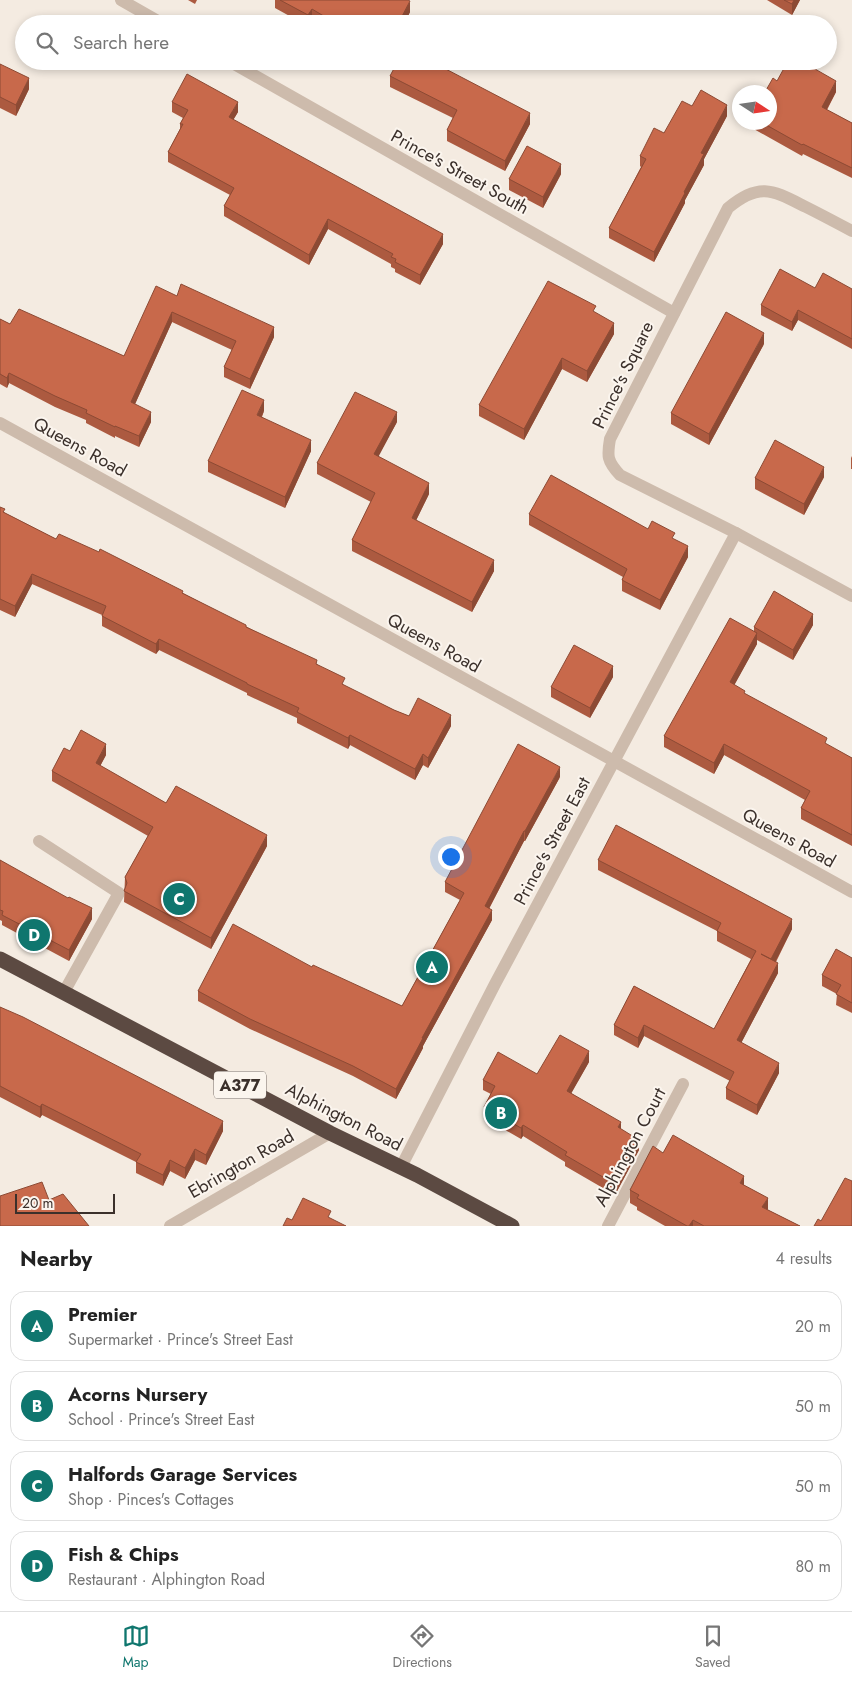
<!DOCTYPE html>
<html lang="en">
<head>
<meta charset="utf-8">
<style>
  :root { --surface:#fff; --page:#f6f6f6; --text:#222; --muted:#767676; --line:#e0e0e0; --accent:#0f766e }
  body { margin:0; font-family:Jost,sans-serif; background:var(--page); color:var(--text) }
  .compass { position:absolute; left:732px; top:85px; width:45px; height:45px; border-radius:50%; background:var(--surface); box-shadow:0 2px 8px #0003; rotate:102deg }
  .scale { position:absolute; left:15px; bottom:12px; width:100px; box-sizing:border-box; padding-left:5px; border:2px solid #3b302b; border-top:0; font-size:14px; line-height:18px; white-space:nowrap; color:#3b302b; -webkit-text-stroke:4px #fbf5ee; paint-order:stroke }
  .you { position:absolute; left:450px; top:856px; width:18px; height:18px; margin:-12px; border:4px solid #fff; border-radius:50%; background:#1a73e8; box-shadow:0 0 0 8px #1a73e833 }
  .badge { display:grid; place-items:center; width:32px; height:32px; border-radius:50%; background:var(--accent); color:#fff; font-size:16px; font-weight:700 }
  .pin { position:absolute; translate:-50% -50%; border:2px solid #fff; box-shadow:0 1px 5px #0006 }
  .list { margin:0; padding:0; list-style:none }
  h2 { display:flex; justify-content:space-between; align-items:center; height:65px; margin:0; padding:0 20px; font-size:21px }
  h2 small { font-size:16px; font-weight:400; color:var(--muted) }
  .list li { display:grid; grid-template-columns:32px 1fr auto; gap:15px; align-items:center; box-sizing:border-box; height:70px; margin:0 10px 10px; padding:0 10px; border:1px solid var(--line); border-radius:15px }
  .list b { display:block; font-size:19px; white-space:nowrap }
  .list p { margin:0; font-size:16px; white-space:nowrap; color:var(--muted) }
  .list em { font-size:16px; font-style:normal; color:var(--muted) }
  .icon { flex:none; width:28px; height:28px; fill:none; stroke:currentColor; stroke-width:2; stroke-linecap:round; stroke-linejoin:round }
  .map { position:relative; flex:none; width:852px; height:1226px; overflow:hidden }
  .search { position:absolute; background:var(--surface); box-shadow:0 2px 8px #0003; left:15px; right:15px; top:15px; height:55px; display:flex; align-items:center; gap:12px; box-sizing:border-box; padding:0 18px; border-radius:28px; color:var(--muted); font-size:19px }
  .sheet { height:385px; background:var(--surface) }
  nav { display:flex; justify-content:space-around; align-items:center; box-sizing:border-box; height:70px; border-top:1px solid var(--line); background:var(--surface); font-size:14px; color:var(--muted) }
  nav a { display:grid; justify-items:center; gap:2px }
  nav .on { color:var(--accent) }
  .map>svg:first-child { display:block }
</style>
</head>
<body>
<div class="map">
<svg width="852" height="1226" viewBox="0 0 852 1226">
  <rect width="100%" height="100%" fill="#f4ebe1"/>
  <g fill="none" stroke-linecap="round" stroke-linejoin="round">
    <g stroke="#cdbbac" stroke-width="12">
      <polyline points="121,0 163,24"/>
      <polyline points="229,61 674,313"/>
      <path d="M852,231C837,223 822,215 806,207C774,191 760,181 728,208L610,439C607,456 607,461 620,475L736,533L852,596"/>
      <polyline points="0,423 852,892"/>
      <polyline points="39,841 119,893 64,992"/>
      <polyline points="401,1167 495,984 736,533"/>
      <polyline points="170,1226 330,1133"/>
      <polyline points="608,1226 683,1084"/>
    </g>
    <polyline stroke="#5c4a42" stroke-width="15" points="0,959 330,1133 417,1175 512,1226"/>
  </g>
  <g fill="#ac5a40">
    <polygon points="188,0 197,0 195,4"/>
    <polygon points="275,0 408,0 410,12 404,24 319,24 312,20 309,24 304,24 275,8"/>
    <polygon points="767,0 800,0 792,15"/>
    <polygon points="445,61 445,66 444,68 530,124 505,171 447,141 447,130 453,118 390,87 390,76"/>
    <polygon points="0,64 29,89 16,116 0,108"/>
    <polygon points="777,81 836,92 827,110 852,123 852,178 803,154 802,156 752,128 752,122 770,122"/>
    <polygon points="172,102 238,112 233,120 443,244 420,285 395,272 395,269 391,267 391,264 328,229 309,265 224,216 224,206 230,195 168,162 168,152 180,129 180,124 183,118 172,112"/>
    <polygon points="692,106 727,116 704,159 704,165 685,200 685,203 654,262 609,238 609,228 641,167 640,166 640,156"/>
    <polygon points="561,174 543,208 509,190 509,179"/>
    <polygon points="815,288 852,289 852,349 798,320 792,331 761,315 761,305"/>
    <polygon points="177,296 274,337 250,389 224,377 224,367 232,350 172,322 135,404 151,422 139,447 115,436 115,438 86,423 86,420 55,407 9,383 7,388 0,384 0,319 10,324 124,356"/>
    <polygon points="596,313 614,334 587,382 562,369 524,440 479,416 479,405"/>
    <polygon points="764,344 709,445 671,424 671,413"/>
    <polygon points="264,411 262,417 311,451 285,508 208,472 208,461"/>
    <polygon points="397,422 378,456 429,494 416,520 494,571 472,612 352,551 352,540 371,502 317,474 317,463"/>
    <polygon points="852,456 852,469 851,469 851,458"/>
    <polygon points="824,477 804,515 755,489 755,478"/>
    <polygon points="0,507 5,513 56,539 183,593 317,664 345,686 394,710 409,716 451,726 428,768 423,765 415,780 350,745 348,749 297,723 297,718 247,695 247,693 159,650 156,654 102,626 102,615 32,584 15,617 0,610"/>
    <polygon points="529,514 648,529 675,540 688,557 660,610 622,591 622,580 623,577 529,525"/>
    <polygon points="813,625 793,660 757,640 757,644 734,685 745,694 827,745 852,758 852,846 801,819 801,808 805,800 724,755 714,774 664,747 664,736 754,631 754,627"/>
    <polygon points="613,677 590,718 551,697 551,687"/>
    <polygon points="70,751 106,755 100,766 166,803 267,846 211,949 124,902 125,877 148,836 52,781 52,771"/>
    <polygon points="560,777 525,841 524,841 489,909 492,920 423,1046 423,1048 396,1099 353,1076 250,1029 198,1001 198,991 312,967 402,1006 460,900 445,892 445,882"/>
    <polygon points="0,860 92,919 69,961 2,925 2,921 0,920"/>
    <polygon points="598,860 792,929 776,962 778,973 741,1043 779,1073 757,1115 726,1099 726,1088 730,1081 644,1036 638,1048 614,1035 614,1025 634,986 714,1029 751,959 717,941 717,931 598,870"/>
    <polygon points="852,958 852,1013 836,1005 837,994 822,986 822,975"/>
    <polygon points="0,1007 223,1131 206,1165 195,1160 185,1179 170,1171 163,1186 136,1173 136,1162 42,1115 40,1118 0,1097"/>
    <polygon points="589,1062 571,1093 621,1129 639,1150 615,1195 565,1166 565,1162 523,1136 521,1139 484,1118 484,1107 491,1094 483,1090 483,1080 537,1074"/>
    <polygon points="663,1153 744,1185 768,1210 800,1226 665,1226 637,1210 637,1207 630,1203 630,1190"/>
  </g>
  <g fill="#8c4a34">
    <polygon points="794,0 800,0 792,15 792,4"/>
    <polygon points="410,1 410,12 404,24 398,24"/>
    <polygon points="312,9 312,20 309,24 308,24 308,15"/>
    <polygon points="442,61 445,61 445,66 440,76 440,66"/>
    <polygon points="29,78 29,89 16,116 16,105"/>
    <polygon points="836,81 836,92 822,118 822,107"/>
    <polygon points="238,102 238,112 229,127 229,117"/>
    <polygon points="727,105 727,116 704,159 704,165 685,200 685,203 654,262 654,252 684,192 701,153"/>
    <polygon points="530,113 530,124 505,171 505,161"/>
    <polygon points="561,164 561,174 543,208 543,197"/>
    <polygon points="328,219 328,229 309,265 309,255"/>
    <polygon points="443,234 443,244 420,285 420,275"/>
    <polygon points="798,310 798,320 792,331 792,322"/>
    <polygon points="172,312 172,322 131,413 131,402"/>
    <polygon points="614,323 614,334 587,382 587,371"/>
    <polygon points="274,327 274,337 250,389 250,379"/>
    <polygon points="764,333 764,344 709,445 709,434"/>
    <polygon points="562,358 562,369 524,440 524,429"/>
    <polygon points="9,373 9,383 7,388 7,378"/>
    <polygon points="264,400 264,411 257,426 257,415"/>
    <polygon points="151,412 151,422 139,447 139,436"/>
    <polygon points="397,412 397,422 374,465 374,454"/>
    <polygon points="311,440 311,451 285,508 285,497"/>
    <polygon points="824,467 824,477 804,515 804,504"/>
    <polygon points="429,483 429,494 412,529 412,518"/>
    <polygon points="688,546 688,557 660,610 660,600"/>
    <polygon points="494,560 494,571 472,612 472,602"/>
    <polygon points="32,574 32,584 15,617 15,606"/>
    <polygon points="813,614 813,625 793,660 793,650"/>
    <polygon points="757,633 757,644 730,693 730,682"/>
    <polygon points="159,639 159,650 156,654 156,644"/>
    <polygon points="613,666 613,677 590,718 590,708"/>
    <polygon points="451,715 451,726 428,768 428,758"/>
    <polygon points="350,735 350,745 348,749 348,738"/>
    <polygon points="106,744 106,755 96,774 96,763"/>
    <polygon points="724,744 724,755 714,774 714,763"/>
    <polygon points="423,754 423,765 415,780 415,769"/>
    <polygon points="560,767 560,777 525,841 525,831"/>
    <polygon points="524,831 524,841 485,916 485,906"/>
    <polygon points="267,835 267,846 211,949 211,938"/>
    <polygon points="92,908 92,919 69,961 69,950"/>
    <polygon points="492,910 492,920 423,1046 423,1048 396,1099 396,1089 422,1038"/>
    <polygon points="792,919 792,929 771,970 771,959"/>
    <polygon points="778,963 778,973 737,1051 737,1040"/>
    <polygon points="644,1025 644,1036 638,1048 638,1038"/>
    <polygon points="589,1051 589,1062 567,1101 567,1091"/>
    <polygon points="779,1063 779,1073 757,1115 757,1105"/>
    <polygon points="42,1104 42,1115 40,1118 40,1107"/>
    <polygon points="223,1121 223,1131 206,1165 206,1155"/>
    <polygon points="621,1122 621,1133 618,1127"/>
    <polygon points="523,1125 523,1136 521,1139 521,1128"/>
    <polygon points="639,1140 639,1150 615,1195 615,1184"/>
    <polygon points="195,1149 195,1160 185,1179 185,1168"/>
    <polygon points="170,1160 170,1171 163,1186 163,1175"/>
    <polygon points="744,1176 744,1188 740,1183"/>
    <polygon points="768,1198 768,1210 762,1207"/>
    <polygon points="693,1220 693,1226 689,1226"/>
  </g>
  <g fill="#c8694b" stroke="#8c4a34">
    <polygon points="280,0 408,0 410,1 398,24 337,24 312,9 308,15"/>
    <polygon points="784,0 794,0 792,4"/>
    <polygon points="398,61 442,61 440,66 530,113 505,161 447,130 457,110 390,76"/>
    <polygon points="788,61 801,61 836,81 822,107 852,123 852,168 803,144 802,145 761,122 770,122 770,92 765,92 773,78 777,81"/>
    <polygon points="0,64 29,78 16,105 0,97"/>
    <polygon points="187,74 238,102 229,117 443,234 420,275 395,262 396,259 391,257 393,254 328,219 309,255 224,206 234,188 168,152 183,124 180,124 188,110 172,102"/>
    <polygon points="701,90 727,105 701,153 704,154 684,192 685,193 654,252 609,228 646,159 640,156 654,128 664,133 682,101 692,106"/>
    <polygon points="527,146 561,164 543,197 509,179"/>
    <polygon points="780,269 815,288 823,273 852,289 852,339 798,310 792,322 761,305"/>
    <polygon points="548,281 596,306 593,311 614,323 587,371 562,358 524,429 479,405"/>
    <polygon points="181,284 274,327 250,379 224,367 236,341 172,312 131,402 151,412 139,436 115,426 115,427 86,413 87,410 55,396 9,373 7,378 0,374 0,319 10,324 19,309 124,356 156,286 177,296"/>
    <polygon points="726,312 764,333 709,434 671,413"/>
    <polygon points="242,390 264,400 257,415 311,440 285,497 208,461"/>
    <polygon points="355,392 397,412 374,454 429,483 412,518 494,560 472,602 352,540 375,493 317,463"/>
    <polygon points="775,440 824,467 804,504 755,478"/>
    <polygon points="551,475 648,529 652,521 675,533 672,538 688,546 660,600 622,580 627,569 529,514"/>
    <polygon points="0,507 5,509 3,512 56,539 59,534 99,552 100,549 183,591 182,593 246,625 246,627 317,660 316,664 345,678 342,684 394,710 409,716 418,698 451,715 428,758 423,754 415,769 350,735 348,738 297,712 299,708 247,684 247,683 159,639 156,644 102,616 106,606 32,574 15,606 0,599"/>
    <polygon points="774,591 813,614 793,650 754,627"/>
    <polygon points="730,618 757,633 730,682 745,691 744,693 827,738 825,743 852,758 852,835 801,808 810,791 724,744 714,763 664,736"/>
    <polygon points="574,645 613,666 590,708 551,687"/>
    <polygon points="81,730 106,744 96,763 166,803 176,786 267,835 211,938 124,891 127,883 125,877 153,827 52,771 64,748 70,751"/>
    <polygon points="518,744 560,767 525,831 524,831 485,906 492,910 422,1038 423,1038 396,1089 353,1066 250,1019 198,991 233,924 312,967 313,965 402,1006 464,893 445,882"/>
    <polygon points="616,825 792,919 771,959 761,954 778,963 737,1040 779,1063 757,1105 726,1088 734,1072 644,1025 638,1038 614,1025 634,986 714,1029 756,951 717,931 721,923 598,860"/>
    <polygon points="0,860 68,898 69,897 92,908 69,950 2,915 3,911 0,910"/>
    <polygon points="836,949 852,958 852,1003 836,994 841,985 822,975"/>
    <polygon points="0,1007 23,1017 223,1121 206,1155 195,1149 185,1168 170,1160 163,1175 136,1162 141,1154 42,1104 40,1107 0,1086"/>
    <polygon points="560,1035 589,1051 567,1091 621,1122 618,1127 639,1140 615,1184 565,1155 567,1152 523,1125 521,1128 484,1107 495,1086 483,1080 498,1052 537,1074"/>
    <polygon points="673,1135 744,1176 740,1183 768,1198 762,1207 800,1226 704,1226 693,1220 689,1226 687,1226 637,1198 639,1195 630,1190 653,1146 663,1153"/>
    <polygon points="845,1178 852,1181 852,1226 814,1226 818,1219 821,1221"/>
    <polygon points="42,1182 49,1200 63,1194 89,1226 0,1226 0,1196"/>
    <polygon points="303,1198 331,1211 328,1217 346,1226 283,1226 287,1218 292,1220"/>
  </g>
  <g text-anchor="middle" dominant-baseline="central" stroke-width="4" stroke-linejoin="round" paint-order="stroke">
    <rect fill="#fbf5ee" stroke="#756b66" stroke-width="1" x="214" y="1071.5" width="52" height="27" rx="4"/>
    <g font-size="16" font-weight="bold" fill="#3b302b">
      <text x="240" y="1085">A377</text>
    </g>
    <g font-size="18" fill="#3b302b" stroke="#fbf5ee">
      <text transform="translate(460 172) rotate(29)">Prince's Street South</text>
      <text transform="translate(623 375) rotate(-64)">Prince's Square</text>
      <text transform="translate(80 447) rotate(29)">Queens Road</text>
      <text transform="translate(434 643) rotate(29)">Queens Road</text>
      <text transform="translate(789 838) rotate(29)">Queens Road</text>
      <text transform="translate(552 841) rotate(-62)">Prince's Street East</text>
      <text transform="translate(344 1117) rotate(27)">Alphington Road</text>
      <text transform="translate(630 1147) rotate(-62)">Alphington Court</text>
      <text transform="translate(241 1164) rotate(-30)">Ebrington Road</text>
    </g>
  </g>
</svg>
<svg class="compass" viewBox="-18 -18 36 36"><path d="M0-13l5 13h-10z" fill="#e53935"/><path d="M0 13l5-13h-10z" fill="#767676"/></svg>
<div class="scale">20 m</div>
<div class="you"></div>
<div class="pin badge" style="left:432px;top:967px">A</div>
<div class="pin badge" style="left:501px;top:1113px">B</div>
<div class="pin badge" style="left:179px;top:899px">C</div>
<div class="pin badge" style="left:34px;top:935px">D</div>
<div class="search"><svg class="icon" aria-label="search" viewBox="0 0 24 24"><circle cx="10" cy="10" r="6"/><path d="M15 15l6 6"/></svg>Search here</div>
</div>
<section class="sheet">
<h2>Nearby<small>4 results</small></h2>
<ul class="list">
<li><span class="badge">A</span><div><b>Premier</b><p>Supermarket · Prince's Street East</p></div><em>20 m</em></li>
<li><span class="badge">B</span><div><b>Acorns Nursery</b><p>School · Prince's Street East</p></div><em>50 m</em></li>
<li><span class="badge">C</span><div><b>Halfords Garage Services</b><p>Shop · Pinces's Cottages</p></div><em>50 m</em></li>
<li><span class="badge">D</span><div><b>Fish &amp; Chips</b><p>Restaurant · Alphington Road</p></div><em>80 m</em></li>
</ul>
</section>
<nav>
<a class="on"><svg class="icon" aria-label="map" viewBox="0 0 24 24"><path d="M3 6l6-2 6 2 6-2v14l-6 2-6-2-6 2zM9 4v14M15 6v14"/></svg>Map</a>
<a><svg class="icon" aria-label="directions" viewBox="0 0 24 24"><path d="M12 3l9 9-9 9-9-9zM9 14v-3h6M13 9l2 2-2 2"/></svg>Directions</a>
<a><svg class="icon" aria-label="saved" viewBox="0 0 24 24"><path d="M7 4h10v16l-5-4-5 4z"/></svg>Saved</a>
</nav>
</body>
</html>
